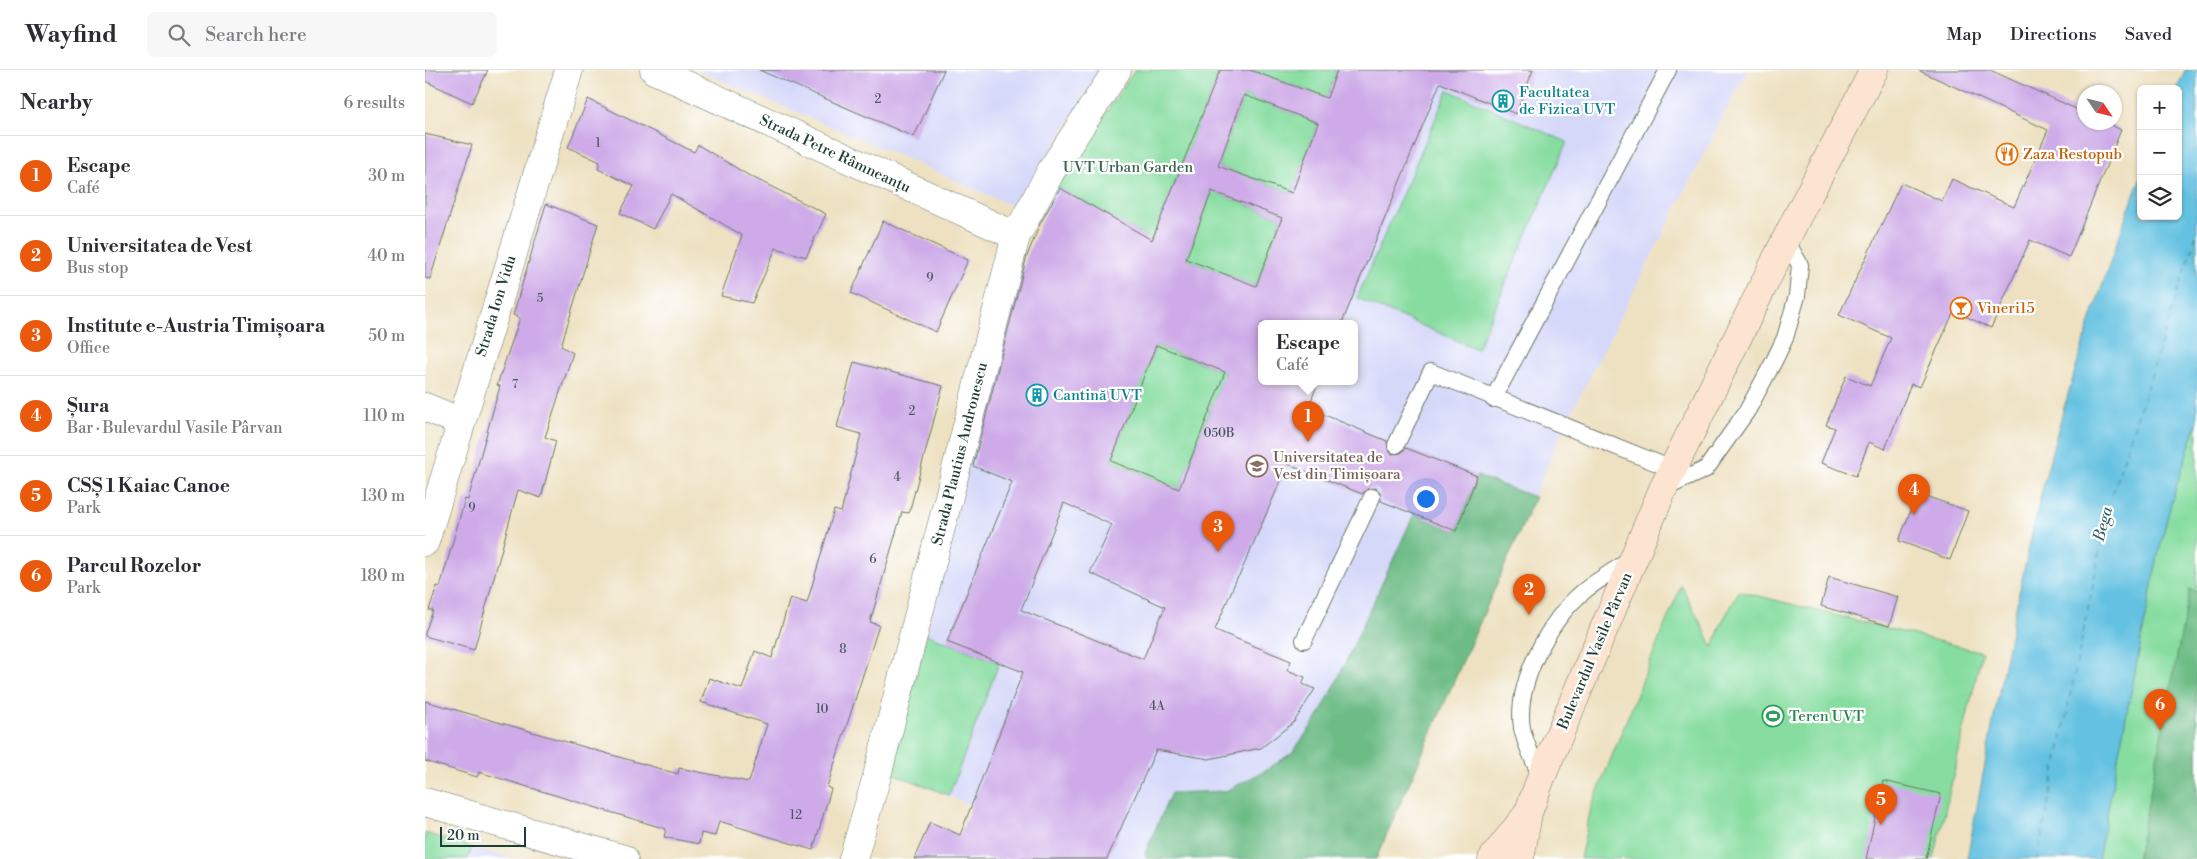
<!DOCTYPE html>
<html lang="en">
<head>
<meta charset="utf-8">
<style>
  :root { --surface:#fff; --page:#f7f7f7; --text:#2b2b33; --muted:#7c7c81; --line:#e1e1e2; --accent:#ea580c }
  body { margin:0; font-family:"Libre Bodoni",serif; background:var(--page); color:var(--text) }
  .controls { position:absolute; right:15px; top:15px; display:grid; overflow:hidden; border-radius:8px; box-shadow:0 1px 4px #0004 }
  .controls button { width:45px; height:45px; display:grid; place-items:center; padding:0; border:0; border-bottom:1px solid var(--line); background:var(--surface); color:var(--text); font:25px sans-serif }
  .compass { position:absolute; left:1652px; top:15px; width:45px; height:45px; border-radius:50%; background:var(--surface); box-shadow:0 1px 4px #0004; rotate:125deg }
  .scale { position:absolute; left:15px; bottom:12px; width:86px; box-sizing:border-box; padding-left:5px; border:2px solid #1f3d34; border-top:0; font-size:14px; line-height:18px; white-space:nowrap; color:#1f3d34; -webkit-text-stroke:4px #fff; paint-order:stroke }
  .you { position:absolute; left:1000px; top:428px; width:18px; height:18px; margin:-12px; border:4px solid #fff; border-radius:50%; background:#1a73e8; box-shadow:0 0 0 8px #1a73e833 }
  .badge { display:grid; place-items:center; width:32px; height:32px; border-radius:50%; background:var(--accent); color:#fff; font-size:16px; font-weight:700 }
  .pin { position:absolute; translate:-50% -41px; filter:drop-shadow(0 1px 2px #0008) }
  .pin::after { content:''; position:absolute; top:26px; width:18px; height:15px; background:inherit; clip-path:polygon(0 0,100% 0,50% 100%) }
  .popup { position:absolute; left:833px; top:250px; width:100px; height:65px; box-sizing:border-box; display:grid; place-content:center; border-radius:8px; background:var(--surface); filter:drop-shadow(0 1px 4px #0005); font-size:16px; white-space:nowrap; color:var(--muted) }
  .popup b { font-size:19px; color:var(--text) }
  .popup::after { content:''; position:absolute; left:50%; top:100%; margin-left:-10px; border:10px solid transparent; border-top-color:var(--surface) }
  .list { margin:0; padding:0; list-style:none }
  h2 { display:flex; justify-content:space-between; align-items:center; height:65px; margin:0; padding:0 20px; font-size:21px }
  h2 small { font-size:16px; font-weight:400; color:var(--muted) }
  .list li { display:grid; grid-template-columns:32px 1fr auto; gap:15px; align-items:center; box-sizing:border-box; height:80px; padding:0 20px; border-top:1px solid var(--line) }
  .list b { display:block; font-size:19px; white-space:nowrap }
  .list p { margin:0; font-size:16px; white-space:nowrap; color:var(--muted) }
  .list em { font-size:16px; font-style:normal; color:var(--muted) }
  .icon { flex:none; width:28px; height:28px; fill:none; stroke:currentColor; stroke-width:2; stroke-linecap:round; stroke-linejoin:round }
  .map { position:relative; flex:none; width:1772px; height:789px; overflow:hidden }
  header { display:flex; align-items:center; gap:30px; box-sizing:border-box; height:70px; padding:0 25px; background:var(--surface); border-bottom:1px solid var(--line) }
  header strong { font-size:24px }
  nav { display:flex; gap:28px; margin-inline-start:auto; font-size:18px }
  .search { width:350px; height:45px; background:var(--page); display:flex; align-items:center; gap:12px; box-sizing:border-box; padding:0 18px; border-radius:8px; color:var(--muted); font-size:19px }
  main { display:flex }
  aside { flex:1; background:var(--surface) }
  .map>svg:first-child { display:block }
</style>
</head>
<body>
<header>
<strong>Wayfind</strong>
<div class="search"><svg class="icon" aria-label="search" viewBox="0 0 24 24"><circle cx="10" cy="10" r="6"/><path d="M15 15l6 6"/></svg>Search here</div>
<nav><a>Map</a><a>Directions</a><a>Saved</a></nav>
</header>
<main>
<aside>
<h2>Nearby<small>6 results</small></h2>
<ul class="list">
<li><span class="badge">1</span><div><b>Escape</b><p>Café</p></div><em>30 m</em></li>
<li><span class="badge">2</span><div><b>Universitatea de Vest</b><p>Bus stop</p></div><em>40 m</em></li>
<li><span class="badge">3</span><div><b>Institute e-Austria Timișoara</b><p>Office</p></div><em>50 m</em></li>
<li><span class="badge">4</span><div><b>Șura</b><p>Bar · Bulevardul Vasile Pârvan</p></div><em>110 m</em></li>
<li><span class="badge">5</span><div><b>CSȘ 1 Kaiac Canoe</b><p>Park</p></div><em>130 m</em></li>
<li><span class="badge">6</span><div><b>Parcul Rozelor</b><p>Park</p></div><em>180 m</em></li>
</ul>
</aside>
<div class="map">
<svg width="1772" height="789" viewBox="0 0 1772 789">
  <rect width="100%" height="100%" fill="#fff"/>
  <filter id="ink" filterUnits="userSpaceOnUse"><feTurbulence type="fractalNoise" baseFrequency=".02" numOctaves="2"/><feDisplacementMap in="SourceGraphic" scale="10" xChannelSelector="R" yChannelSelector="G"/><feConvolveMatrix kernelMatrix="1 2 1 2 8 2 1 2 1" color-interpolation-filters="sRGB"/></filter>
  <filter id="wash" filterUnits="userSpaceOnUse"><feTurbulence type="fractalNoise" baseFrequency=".0096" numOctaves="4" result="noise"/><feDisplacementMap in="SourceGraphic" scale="20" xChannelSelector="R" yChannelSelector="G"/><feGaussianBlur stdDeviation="1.12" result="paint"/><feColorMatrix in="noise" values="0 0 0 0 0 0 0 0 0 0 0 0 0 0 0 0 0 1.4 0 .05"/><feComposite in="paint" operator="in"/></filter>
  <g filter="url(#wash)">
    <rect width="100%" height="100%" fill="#eee1c1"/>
    <g fill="#d5d8f9" fill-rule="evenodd">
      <polygon points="272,0 675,0 592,138 480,88"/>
      <path d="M710,0H1322L1139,357L951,789L721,783L722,789H676L467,703L586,224L631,116ZM837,253H929V311H837Z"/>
      <polygon points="0,763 47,777 87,789 0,789"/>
    </g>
    <g fill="#87dda0" stroke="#538d6a">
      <polygon points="710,0 795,0 727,170 631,116"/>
      <polygon points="825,0 912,0 902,28"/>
      <polygon points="1023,20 1142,72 1052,279 932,228"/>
      <polygon points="819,25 893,53 867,123 793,96"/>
      <polygon points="787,121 857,148 831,216 761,189"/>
      <polygon points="731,275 800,302 754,419 686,391"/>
      <polygon points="1772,352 1772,789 1673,789 1733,485 1746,433"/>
      <polygon points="1256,515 1288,577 1296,554 1314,521 1557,582 1509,789 1155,789 1166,738"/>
      <polygon points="501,564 574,593 524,725 467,703"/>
      <polygon points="0,763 47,777 43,789 0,789"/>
    </g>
    <g fill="#6dbc86" stroke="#467c5d">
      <polygon points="1052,406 1110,427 951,789 722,789 720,783 746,723 801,721 841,700 867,683 893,647 911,613 989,444 1031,461"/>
      <polygon points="1765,519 1772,522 1772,789 1712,789"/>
    </g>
    <path fill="#63c1e1" stroke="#417f8a" d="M1760,0H1772V352L1746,433L1733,485L1673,789H1542C1566,663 1589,536 1619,412C1645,308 1679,206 1716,106V146H1753L1752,19Z"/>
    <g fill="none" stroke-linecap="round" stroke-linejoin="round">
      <polyline stroke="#336568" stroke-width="1" stroke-dasharray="6 5" stroke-linecap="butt" points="1612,789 1685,431 1772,163"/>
    </g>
    <g id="blocks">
      <g fill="#ceabe8" fill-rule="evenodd">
        <polygon points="0,0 63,0 47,33 0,11"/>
        <polygon points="334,0 519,0 489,67"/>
        <path d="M795,0H825L902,28L912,0H1108L1091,44L1015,13L917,253H837V311H894L883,338L962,371L963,380L967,384L976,383L981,378L1052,406L1031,461L956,431L955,422L951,418L942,419L937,424L863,394L815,504L812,508L790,560L866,591L862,600L880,607L877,614L890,619L869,652L836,678L784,689L731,680L682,789H489L505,752L535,765L598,602L522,572L587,412L548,396L602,186L615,154L635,118L727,170ZM819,25L893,53L867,123L793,96ZM787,121L857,148L831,216L761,189ZM731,275L800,302L754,419L686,391ZM639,433L687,455L665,503L740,537L718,589L596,540Z"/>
        <polygon points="1493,0 1565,0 1660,43 1660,52 1680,52 1696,60 1644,187 1605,170 1566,258 1529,241 1495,317 1486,314 1460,379 1444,372 1431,406 1396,393 1410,358 1401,355 1421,306 1445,316 1466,268 1414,245 1476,113 1517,131 1527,109 1589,137 1623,60"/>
        <polygon points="163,29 269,82 273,75 323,105 401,144 381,187 351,178 327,233 296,226 317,165 246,124 228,159 195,143 209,116 173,99 175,92 143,77"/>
        <polygon points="0,64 47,75 5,209 0,208"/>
        <polygon points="121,134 173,154 136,276 148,283 120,367 131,371 116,428 93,420 49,580 0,566 0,563 8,540 4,540 12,516 15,517 40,429 43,430 75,316 72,315 95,248 88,245"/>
        <polygon points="458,151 543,190 511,262 426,223"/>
        <polygon points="429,292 518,316 484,443 477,442 445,552 454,555 402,717 406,719 388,780 294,751 290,766 276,763 274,774 239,767 241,759 54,702 52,707 0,691 0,631 253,704 254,698 324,712 342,654 276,632 284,608 317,619 330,581 347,588 365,528 382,533 409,440 416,442 436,364 412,357"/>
        <polygon points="1492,423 1543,441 1525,490 1474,471"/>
        <polygon points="1404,507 1473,527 1464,556 1396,536"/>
        <polygon points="1458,711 1516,724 1501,789 1441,789"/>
      </g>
    </g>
  </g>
  <g filter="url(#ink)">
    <use href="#blocks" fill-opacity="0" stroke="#677665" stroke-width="1"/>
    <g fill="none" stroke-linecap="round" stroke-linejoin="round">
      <g stroke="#677665" stroke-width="18">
        <g id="lane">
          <polyline points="1068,329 1243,0"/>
          <polyline points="971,375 1006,302 1247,399"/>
          <polyline points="1238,419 1281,399 1322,341 1349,291 1360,268 1372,226 1375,195 1361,170"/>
          <polyline points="879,570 947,427"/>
          <path d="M1116,708C1110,692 1100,675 1097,658C1090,613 1125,549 1159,521C1174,509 1191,500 1206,489"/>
        </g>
      </g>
      <g stroke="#677665" stroke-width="29">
        <g id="street">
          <polyline points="229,0 591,166"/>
          <polyline points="0,337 36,352"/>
          <polyline points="0,472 144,0"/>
          <polyline points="0,732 199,789"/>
          <polyline points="428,789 452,706 591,166 626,101 692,0"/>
        </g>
      </g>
      <g stroke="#677665" stroke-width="29">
        <g id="secondary">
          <polyline points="1067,789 1101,746"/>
          <polyline points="1095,789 1103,743 1116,708 1238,419 1372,147 1449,0"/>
        </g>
      </g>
      <use href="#lane" stroke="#fff" stroke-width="16"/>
      <use href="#street" stroke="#fff" stroke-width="28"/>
      <use href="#secondary" stroke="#fde4d1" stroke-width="28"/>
    </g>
  </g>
  <defs>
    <g id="building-ring" transform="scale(1.125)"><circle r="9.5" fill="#fff" stroke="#0f9aa8" stroke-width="1.5"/><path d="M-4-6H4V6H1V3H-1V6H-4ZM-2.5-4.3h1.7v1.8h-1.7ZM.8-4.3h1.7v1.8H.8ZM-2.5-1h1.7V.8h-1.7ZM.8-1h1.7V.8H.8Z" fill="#0f9aa8"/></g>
    <g id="restaurant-ring" transform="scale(1.125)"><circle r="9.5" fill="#fff" stroke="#e8710a" stroke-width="1.5"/><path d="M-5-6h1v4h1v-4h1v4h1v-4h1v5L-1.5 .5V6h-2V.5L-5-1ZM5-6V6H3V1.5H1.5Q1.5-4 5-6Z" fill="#e8710a"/></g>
    <g id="bar-ring" transform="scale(1.125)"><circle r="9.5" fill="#fff" stroke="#e8710a" stroke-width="1.5"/><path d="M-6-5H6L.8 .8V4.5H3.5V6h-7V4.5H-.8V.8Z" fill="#e8710a"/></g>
    <g id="university-ring" transform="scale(1.125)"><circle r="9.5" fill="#fff" stroke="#8d6e63" stroke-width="1.5"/><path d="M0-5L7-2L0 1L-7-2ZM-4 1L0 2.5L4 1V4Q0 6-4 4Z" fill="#8d6e63"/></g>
    <g id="stadium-ring" transform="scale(1.125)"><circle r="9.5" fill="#fff" stroke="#2e9e5b" stroke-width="1.5"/><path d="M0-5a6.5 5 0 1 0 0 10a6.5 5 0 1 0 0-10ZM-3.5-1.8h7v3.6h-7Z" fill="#2e9e5b"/></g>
  </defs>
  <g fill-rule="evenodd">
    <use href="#building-ring" x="1078" y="31"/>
    <use href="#restaurant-ring" x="1582" y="84"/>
    <use href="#bar-ring" x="1536" y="238"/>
    <use href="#building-ring" x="612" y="325"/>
    <use href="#university-ring" x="832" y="396"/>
    <use href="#stadium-ring" x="1348" y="646"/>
  </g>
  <g text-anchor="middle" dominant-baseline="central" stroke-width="4.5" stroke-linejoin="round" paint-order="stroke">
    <g font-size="12" fill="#4b5861">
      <text x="453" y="29">2</text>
      <text x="173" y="73">1</text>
      <text x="505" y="208">9</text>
      <text x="115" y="228">5</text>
      <text x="90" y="314">7</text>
      <text x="487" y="341">2</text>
      <text x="794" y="363">050B</text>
      <text x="472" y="407">4</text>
      <text x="47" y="438">9</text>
      <text x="448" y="489">6</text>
      <text x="418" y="579">8</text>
      <text x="732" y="636">4A</text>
      <text x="397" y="639">10</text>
      <text x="371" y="745">12</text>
    </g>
    <g font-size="15" fill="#0d838f" stroke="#fff" text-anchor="start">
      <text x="1094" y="22">Facultatea<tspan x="1094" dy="17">de Fizica UVT</tspan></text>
      <text x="628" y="325">Cantină UVT</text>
    </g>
    <g font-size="15" fill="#1f3d34" stroke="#fff">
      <text transform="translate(410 84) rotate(25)">Strada Petre Râmneanțu</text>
      <text transform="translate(71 236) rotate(-73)">Strada Ion Vidu</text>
      <text transform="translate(535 384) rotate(-76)">Strada Plautius Andronescu</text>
      <text transform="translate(1170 581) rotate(-67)">Bulevardul Vasile Pârvan</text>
    </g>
    <g font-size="15" fill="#c56008" stroke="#fff" text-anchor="start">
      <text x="1598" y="84">Zaza Restopub</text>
      <text x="1552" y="238">Vineri15</text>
    </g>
    <g font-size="15" fill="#39654f" stroke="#fff">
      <text x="703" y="97">UVT Urban Garden</text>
    </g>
    <g font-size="15" fill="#785e54" stroke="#fff" text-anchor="start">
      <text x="848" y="387">Universitatea de<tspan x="848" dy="17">Vest din Timișoara</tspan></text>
    </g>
    <g font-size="15" fill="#27864d" stroke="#fff" text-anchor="start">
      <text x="1364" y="646">Teren UVT</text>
    </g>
    <g font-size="16" font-style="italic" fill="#336568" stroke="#fff">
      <text transform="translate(1678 454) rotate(-75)">Bega</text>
    </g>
  </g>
</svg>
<div class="controls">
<button>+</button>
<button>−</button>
<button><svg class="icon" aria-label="layers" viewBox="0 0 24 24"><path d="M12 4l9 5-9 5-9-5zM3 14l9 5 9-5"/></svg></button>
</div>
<svg class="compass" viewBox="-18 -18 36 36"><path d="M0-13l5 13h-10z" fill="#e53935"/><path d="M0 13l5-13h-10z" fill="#7c7c81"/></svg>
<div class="scale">20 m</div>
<div class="you"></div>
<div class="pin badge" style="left:883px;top:372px">1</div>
<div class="popup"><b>Escape</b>Café</div>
<div class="pin badge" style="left:1104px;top:545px">2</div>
<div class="pin badge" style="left:793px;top:482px">3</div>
<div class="pin badge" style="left:1489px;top:445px">4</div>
<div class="pin badge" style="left:1456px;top:755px">5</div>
<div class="pin badge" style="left:1735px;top:660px">6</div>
</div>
</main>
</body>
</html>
